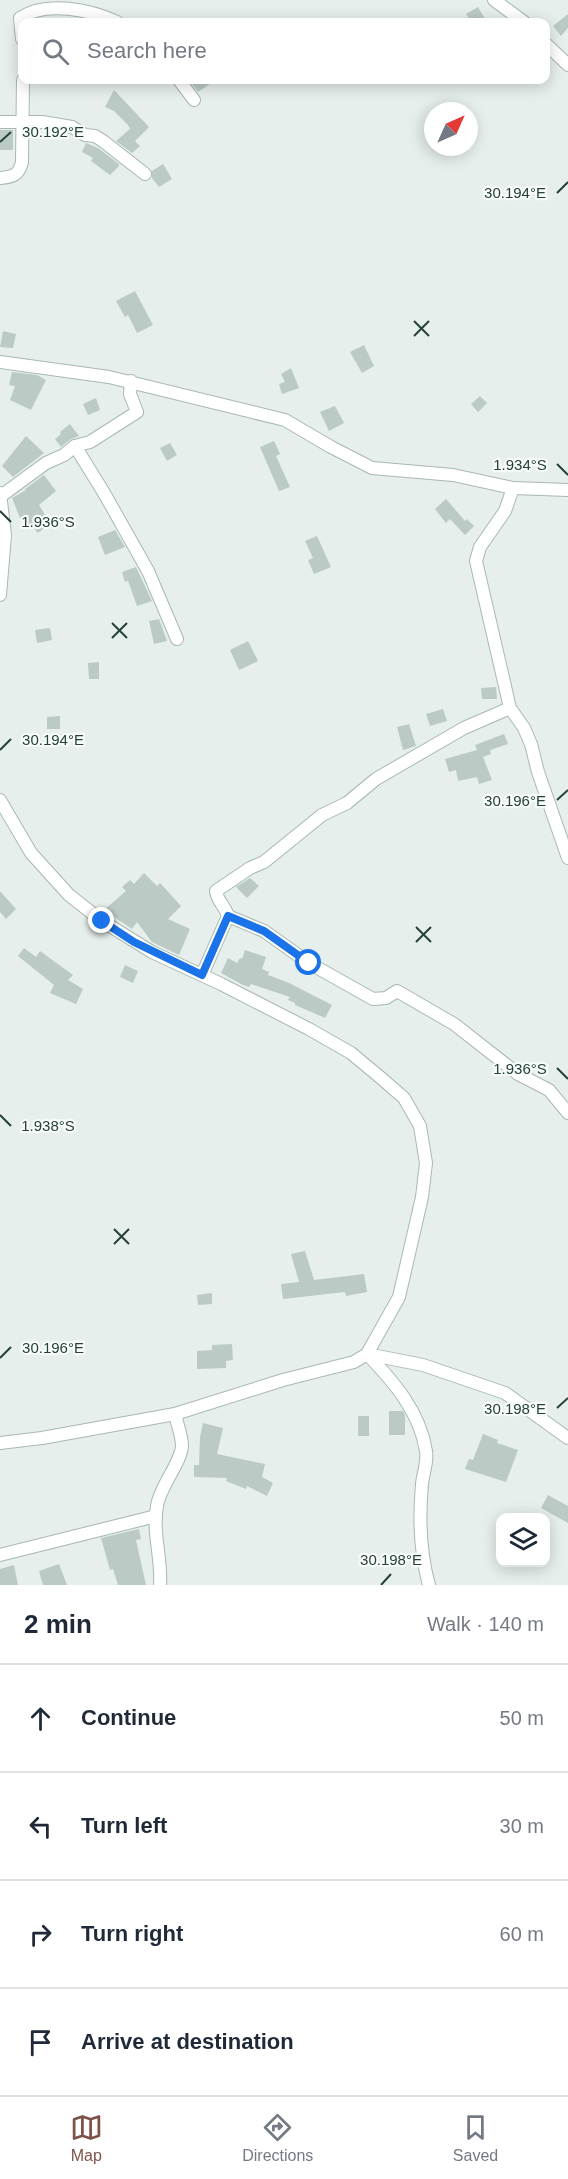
<!DOCTYPE html>
<html lang="en">
<head>
<meta charset="utf-8">
<style>
  :root { --surface:#fff; --page:#f6f6f7; --text:#1f2937; --muted:#747a83; --line:#e0e1e3; --accent:#7f5249 }
  body { margin:0; font-family:Helvetica,sans-serif; background:var(--page); color:var(--text) }
  .controls { position:absolute; right:18px; bottom:18px; display:grid; overflow:hidden; border-radius:12px; box-shadow:0 3px 15px #0003 }
  .controls button { width:54px; height:54px; display:grid; place-items:center; padding:0; border:0; border-bottom:2px solid var(--line); background:var(--surface); color:var(--text); font:30px sans-serif }
  .compass { position:absolute; left:424px; top:102px; width:54px; height:54px; border-radius:50%; background:var(--surface); box-shadow:0 3px 15px #0003; rotate:45deg }
  .stop { position:absolute; width:18px; height:18px; margin:-14px; border:4px solid #1a73e8; border-radius:50%; background:#fff }
  .stop.end { background:#1a73e8; border-color:#fff; box-shadow:0 2px 6px #0008 }
  .list { margin:0; padding:0; list-style:none }
  h2 { display:flex; justify-content:space-between; align-items:center; height:78px; margin:0; padding:0 24px; font-size:26px }
  h2 small { font-size:20px; font-weight:400; color:var(--muted) }
  .list li { display:grid; grid-template-columns:39px 1fr auto; gap:18px; align-items:center; box-sizing:border-box; height:108px; padding:0 24px; border-top:2px solid var(--line) }
  .list b { display:block; font-size:22px; white-space:nowrap }
  .list em { font-size:20px; font-style:normal; color:var(--muted) }
  .icon { flex:none; width:33px; height:33px; fill:none; stroke:currentColor; stroke-width:2; stroke-linecap:round; stroke-linejoin:round }
  .map { position:relative; flex:none; width:568px; height:1585px; overflow:hidden }
  .search { position:absolute; background:var(--surface); box-shadow:0 3px 15px #0003; left:18px; right:18px; top:18px; height:66px; display:flex; align-items:center; gap:15px; box-sizing:border-box; padding:0 21px; border-radius:12px; color:var(--muted); font-size:22px }
  .sheet { height:510px; background:var(--surface) }
  nav { display:flex; justify-content:space-around; align-items:center; box-sizing:border-box; height:84px; border-top:2px solid var(--line); background:var(--surface); font-size:16px; color:var(--muted) }
  nav a { display:grid; justify-items:center; gap:3px }
  nav .on { color:var(--accent) }
  .map>svg:first-child { display:block }
</style>
</head>
<body>
<div class="map">
<svg width="568" height="1585" viewBox="0 0 568 1585">
  <rect width="100%" height="100%" fill="#e6efeb"/>
  <g fill="#bbcac4">
    <polygon points="478,7 485,19 472,22 466,14"/>
    <polygon points="568,14 568,28 561,36 553,26"/>
    <polygon points="189,80 216,80 198,92"/>
    <polygon points="114,90 149,127 135,141 140,146 132,153 116,141 130,129 128,125 114,111 105,107"/>
    <rect x="0" y="130" width="13" height="20"/>
    <polygon points="86,143 98,148 119,164 119,166 110,175 91,161 93,158 82,152"/>
    <polygon points="163,164 172,179 159,187 152,178 152,171"/>
    <polygon points="135,291 153,325 137,333 128,315 125,317 116,301"/>
    <polygon points="3,331 16,334 13,348 0,347"/>
    <polygon points="364,345 374,366 362,373 350,352"/>
    <polygon points="291,368 299,388 282,394 279,384 285,382 281,374"/>
    <polygon points="12,372 37,375 46,380 31,410 10,400 15,386 9,385"/>
    <polygon points="480,396 487,403 478,412 471,404"/>
    <polygon points="96,398 100,410 88,415 83,404"/>
    <polygon points="335,406 344,423 329,431 320,412"/>
    <polygon points="70,424 79,436 71,439 61,447 55,439 61,434 60,432"/>
    <polygon points="26,436 44,453 13,477 2,466"/>
    <polygon points="274,441 280,454 276,456 290,487 279,491 260,447"/>
    <polygon points="170,443 177,455 167,461 160,448"/>
    <polygon points="44,475 56,491 39,505 47,518 44,520 48,525 38,533 32,526 27,530 20,518 12,498 26,490 25,489"/>
    <polygon points="446,499 465,521 467,519 474,526 465,535 450,519 446,523 435,509"/>
    <polygon points="115,530 125,547 105,555 98,537"/>
    <polygon points="317,536 331,567 314,574 308,560 313,558 305,541"/>
    <polygon points="136,567 152,601 137,606 128,581 125,582 122,572"/>
    <polygon points="159,619 167,641 154,644 149,621"/>
    <polygon points="50,628 52,640 37,643 35,630"/>
    <polygon points="248,641 258,661 239,670 230,650"/>
    <polygon points="99,662 99,679 89,679 88,663"/>
    <polygon points="496,687 497,699 482,699 481,688"/>
    <polygon points="443,709 447,721 430,726 426,714"/>
    <polygon points="60,716 60,729 47,729 47,717"/>
    <polygon points="409,724 416,746 403,750 397,727"/>
    <polygon points="504,734 508,744 490,750 491,754 483,757 492,780 479,784 477,777 458,781 456,770 449,772 445,759 477,750 475,745"/>
    <polygon points="144,873 157,886 160,883 181,906 168,919 190,929 179,955 152,942 137,922 132,929 104,910 126,891 122,887 130,880 134,884"/>
    <polygon points="250,878 259,886 247,898 236,887"/>
    <polygon points="0,891 16,909 6,919 0,912"/>
    <polygon points="24,948 36,957 40,951 73,975 68,980 83,989 76,1004 50,993 54,985 18,956"/>
    <polygon points="245,950 266,957 262,969 269,972 268,975 289,983 332,1005 325,1018 295,1005 295,1003 288,1000 290,997 251,984 249,987 243,985 221,973 228,958 237,963 240,958 242,959"/>
    <polygon points="125,965 138,971 133,983 120,977"/>
    <polygon points="305,1251 314,1280 364,1274 367,1292 346,1296 345,1292 283,1299 281,1284 299,1282 291,1254"/>
    <polygon points="212,1293 212,1304 198,1305 197,1295"/>
    <polygon points="232,1344 233,1360 226,1361 226,1368 197,1369 197,1351 212,1350 212,1345"/>
    <polygon points="389,1411 403,1411 405,1415 405,1435 389,1435"/>
    <rect x="358" y="1416" width="11" height="20"/>
    <polygon points="203,1423 223,1428 217,1454 265,1464 262,1477 273,1483 267,1496 247,1486 246,1489 226,1481 227,1478 194,1477 194,1465 199,1465 200,1437"/>
    <polygon points="483,1434 498,1440 497,1443 518,1450 506,1482 465,1469 469,1459 473,1460"/>
    <polygon points="548,1495 568,1506 568,1523 541,1508"/>
    <polygon points="139,1529 141,1539 136,1540 146,1585 118,1585 113,1569 110,1570 101,1538"/>
    <polygon points="59,1564 67,1585 43,1585 39,1571"/>
    <polygon points="14,1565 18,1585 0,1585 0,1569"/>
  </g>
  <g fill="none" stroke-linecap="round" stroke-linejoin="round">
    <g stroke="#a8b8b2" stroke-width="14">
      <g id="minor">
        <polyline points="494,0 524,22"/>
        <path d="M22,39L20,18C46,0 91,10 117,22"/>
        <polyline points="546,44 568,65"/>
        <polyline points="179,80 194,100"/>
        <polyline points="0,122 42,122 72,127 85,135 95,136 103,141 145,174"/>
        <path d="M0,178C13,177 19,175 22,162L23,80"/>
        <polyline points="0,362 109,377 285,420 331,447 372,468 453,475 513,488 568,490"/>
        <polyline points="75,446 104,493 148,571 177,639"/>
        <polyline points="513,488 505,511 480,547 476,561 510,708 524,728 531,744 538,772 568,858"/>
        <polyline points="0,493 5,535 0,595"/>
        <polyline points="1,496 46,463 64,455 75,446 90,442 137,412 130,394 131,381"/>
        <polyline points="0,800 31,853 69,895 102,921 152,952 221,984 309,1029 351,1053 381,1078 404,1098 420,1126 426,1163 422,1197 399,1297 367,1354 354,1362 283,1380 175,1414 42,1438 0,1443"/>
        <polyline points="228,916 264,931 309,963 373,999 386,998 397,991 454,1024 518,1074 549,1090 568,1113"/>
        <path d="M202,975L228,916C225,906 217,901 216,891L250,868L264,862L322,815L347,803L376,779L464,728L510,708"/>
        <path d="M367,1354C394,1382 420,1412 426,1451C428,1462 423,1473 422,1484C419,1517 420,1553 429,1585"/>
        <polyline points="367,1354 423,1365 505,1393 568,1438"/>
        <polyline points="0,1555 156,1516"/>
        <path d="M160,1585C162,1558 152,1533 157,1506C160,1486 181,1463 182,1446C182,1436 177,1424 175,1414"/>
      </g>
    </g>
    <use href="#minor" stroke="#fff" stroke-width="12"/>
  </g>
  <g fill="none" stroke-linecap="round" stroke-linejoin="round">
    <polyline stroke="#1a73e8" stroke-width="8" points="102,921 134,942 202,975 228,916 264,931 309,963"/>
  </g>
  <path fill="none" stroke="#24423a" stroke-width="2" d="M0,142L11,132M557,193L568,182M414,321L429,336M414,336L429,321M557,464L568,475M0,511L11,522M112,623L127,638M112,638L127,623M0,750L11,739M557,800L568,790M416,927L431,942M416,942L431,927M557,1068L568,1079M0,1115L11,1126M114,1229L129,1244M114,1244L129,1229M0,1358L11,1347M557,1408L568,1398M381,1585L391,1574"/>
  <g font-size="15" text-anchor="middle" fill="#24423a" stroke="#f7fbf9" stroke-width="4.5" stroke-linejoin="round" paint-order="stroke">
    <text x="53" y="137">30.192°E</text>
    <text x="515" y="198">30.194°E</text>
    <text x="520" y="470">1.934°S</text>
    <text x="48" y="527">1.936°S</text>
    <text x="53" y="745">30.194°E</text>
    <text x="515" y="806">30.196°E</text>
    <text x="520" y="1074">1.936°S</text>
    <text x="48" y="1131">1.938°S</text>
    <text x="53" y="1353">30.196°E</text>
    <text x="515" y="1414">30.198°E</text>
    <text x="391" y="1565">30.198°E</text>
  </g>
</svg>
<div class="controls">
<button><svg class="icon" aria-label="layers" viewBox="0 0 24 24"><path d="M12 4l9 5-9 5-9-5zM3 14l9 5 9-5"/></svg></button>
</div>
<svg class="compass" viewBox="-18 -18 36 36"><path d="M0-13l5 13h-10z" fill="#e53935"/><path d="M0 13l5-13h-10z" fill="#747a83"/></svg>
<div class="stop" style="left:309px;top:963px"></div>
<div class="stop end" style="left:102px;top:921px"></div>
<div class="search"><svg class="icon" aria-label="search" viewBox="0 0 24 24"><circle cx="10" cy="10" r="6"/><path d="M15 15l6 6"/></svg>Search here</div>
</div>
<section class="sheet">
<h2>2 min<small>Walk · 140 m</small></h2>
<ul class="list">
<li><svg class="icon" aria-label="ahead" viewBox="0 0 24 24"><path d="M12 20V5M6 11l6-6 6 6"/></svg><div><b>Continue</b></div><em>50 m</em></li>
<li><svg class="icon" aria-label="left" viewBox="0 0 24 24"><path d="M17 20v-9H6M10 6l-5 5 5 5"/></svg><div><b>Turn left</b></div><em>30 m</em></li>
<li><svg class="icon" aria-label="right" viewBox="0 0 24 24"><path d="M7 20v-9h11M14 6l5 5-5 5"/></svg><div><b>Turn right</b></div><em>60 m</em></li>
<li><svg class="icon" aria-label="arrive" viewBox="0 0 24 24"><path d="M6 21V4h12l-3 4 3 4H6"/></svg><div><b>Arrive at destination</b></div></li>
</ul>
</section>
<nav>
<a class="on"><svg class="icon" aria-label="map" viewBox="0 0 24 24"><path d="M3 6l6-2 6 2 6-2v14l-6 2-6-2-6 2zM9 4v14M15 6v14"/></svg>Map</a>
<a><svg class="icon" aria-label="directions" viewBox="0 0 24 24"><path d="M12 3l9 9-9 9-9-9zM9 14v-3h6M13 9l2 2-2 2"/></svg>Directions</a>
<a><svg class="icon" aria-label="saved" viewBox="0 0 24 24"><path d="M7 4h10v16l-5-4-5 4z"/></svg>Saved</a>
</nav>
</body>
</html>
